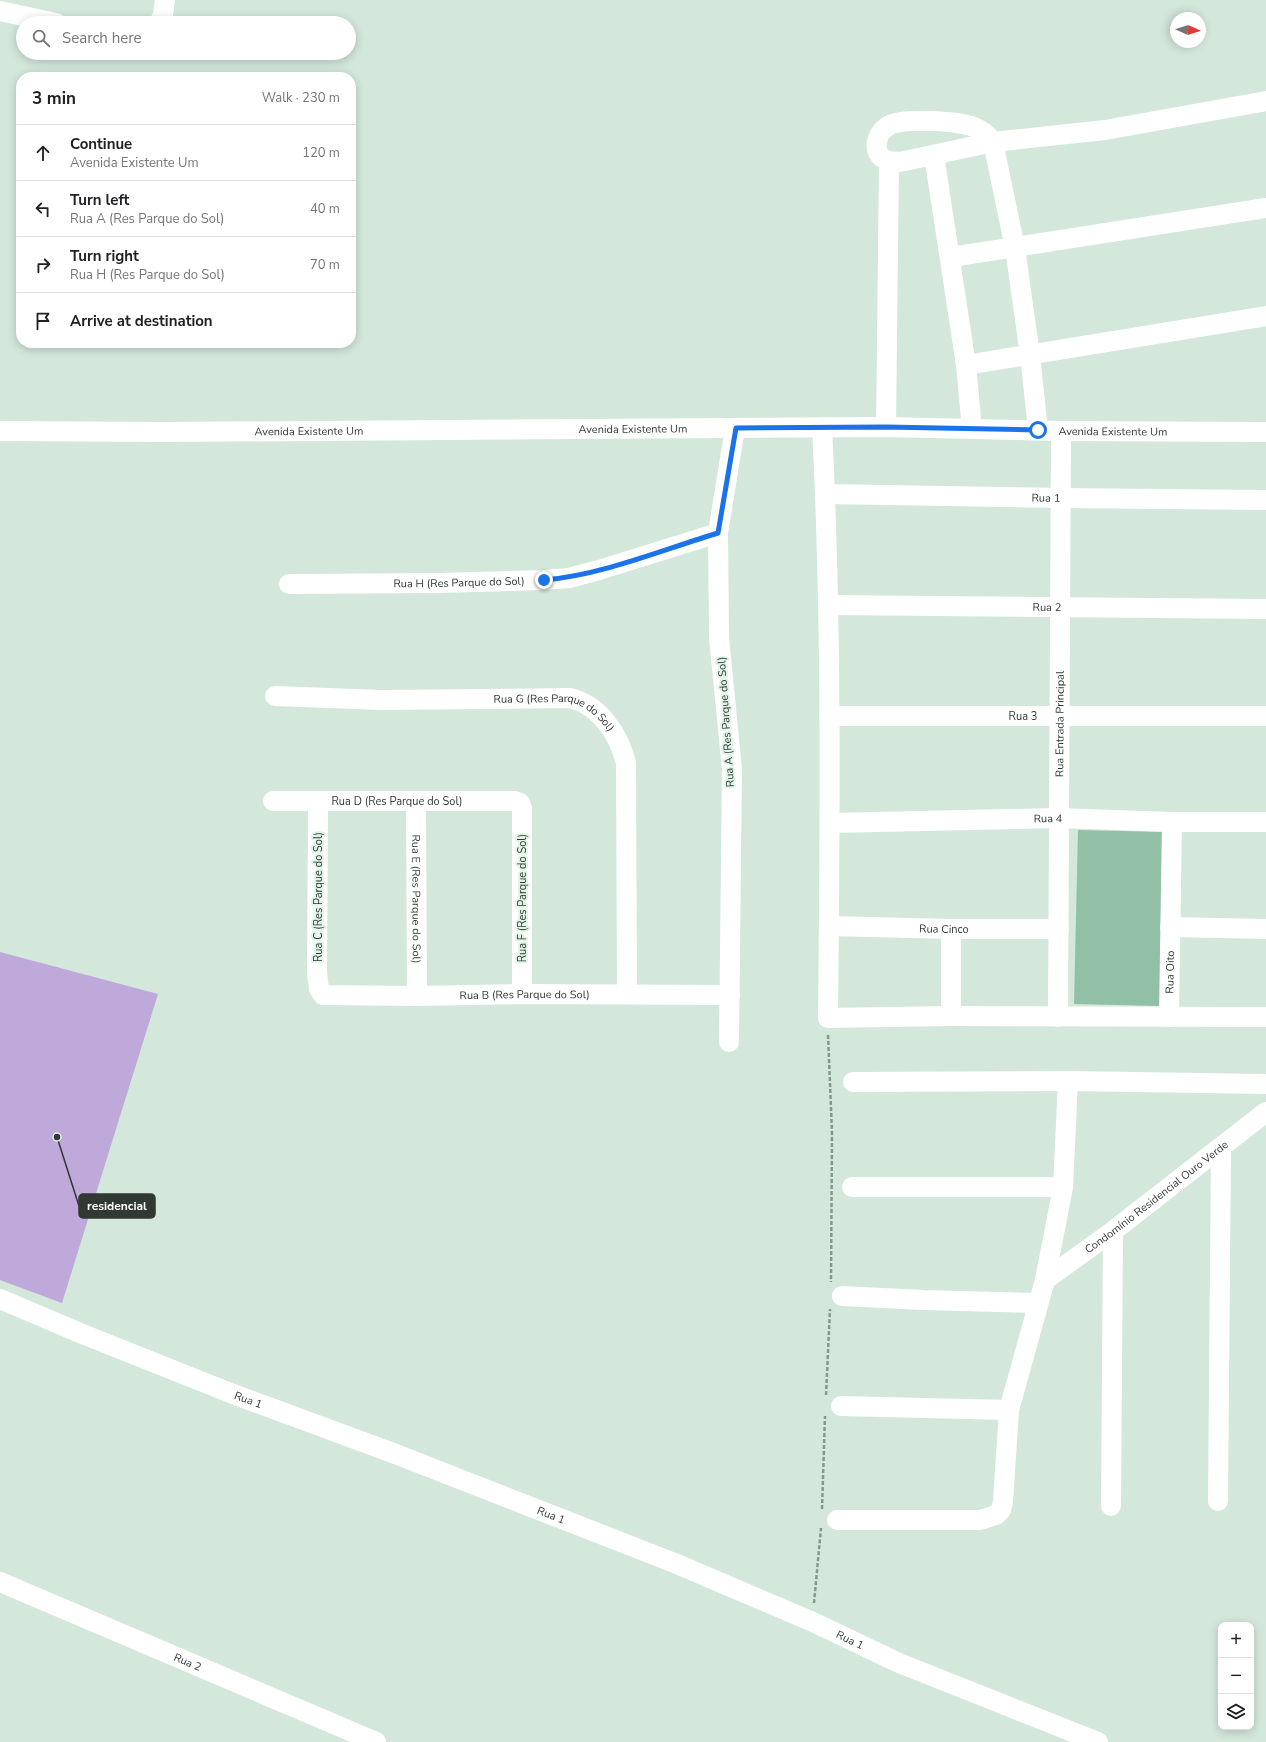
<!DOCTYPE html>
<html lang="en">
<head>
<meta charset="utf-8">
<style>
  :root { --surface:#fff; --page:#f2f2f2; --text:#202124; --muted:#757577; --line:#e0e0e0 }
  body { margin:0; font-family:"Nunito Sans",sans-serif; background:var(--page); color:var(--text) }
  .controls { position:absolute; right:12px; bottom:12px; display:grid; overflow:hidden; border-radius:8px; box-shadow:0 2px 10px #0003 }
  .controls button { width:36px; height:36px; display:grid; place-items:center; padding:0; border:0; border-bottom:1px solid var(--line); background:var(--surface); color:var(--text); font:20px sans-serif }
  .compass { position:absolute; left:1170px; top:12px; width:36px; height:36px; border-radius:50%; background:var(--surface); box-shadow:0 2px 10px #0003; rotate:93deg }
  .stop { position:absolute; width:12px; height:12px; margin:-9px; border:3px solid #1a73e8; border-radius:50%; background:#fff }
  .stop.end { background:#1a73e8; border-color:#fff; box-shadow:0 1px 4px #0008 }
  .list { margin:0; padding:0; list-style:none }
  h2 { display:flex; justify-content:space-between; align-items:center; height:52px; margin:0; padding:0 16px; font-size:17px }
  h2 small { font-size:13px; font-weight:400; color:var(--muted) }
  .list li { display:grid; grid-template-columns:26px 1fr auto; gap:12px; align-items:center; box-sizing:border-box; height:56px; padding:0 16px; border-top:1px solid var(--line) }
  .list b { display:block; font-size:15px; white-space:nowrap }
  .list p { margin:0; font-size:13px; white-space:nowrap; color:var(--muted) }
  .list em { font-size:13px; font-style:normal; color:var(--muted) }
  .icon { flex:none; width:22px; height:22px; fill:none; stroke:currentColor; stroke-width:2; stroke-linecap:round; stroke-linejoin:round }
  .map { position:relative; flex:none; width:1266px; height:1742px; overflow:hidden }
  .search { position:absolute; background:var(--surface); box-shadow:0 2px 10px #0003; left:16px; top:16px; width:340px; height:44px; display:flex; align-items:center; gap:10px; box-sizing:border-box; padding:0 14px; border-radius:22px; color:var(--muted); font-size:15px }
  .panel { position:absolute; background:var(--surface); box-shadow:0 2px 10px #0003; left:16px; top:72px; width:340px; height:276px; border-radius:16px }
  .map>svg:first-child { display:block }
</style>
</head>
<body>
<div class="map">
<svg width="1266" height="1742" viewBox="0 0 1266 1742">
  <rect width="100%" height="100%" fill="#d3e7db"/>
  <polygon fill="#92c0a7" points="1078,830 1164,832 1160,1006 1074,1004"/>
  <polygon fill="#bfa8da" points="0,952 158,994 62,1303 0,1280"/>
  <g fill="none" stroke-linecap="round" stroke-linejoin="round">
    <g stroke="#88978e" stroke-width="2.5" stroke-dasharray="4 2" stroke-linecap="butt">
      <polyline points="828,1035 832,1132 831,1282"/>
      <polyline points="826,1395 830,1309"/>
      <polyline points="822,1509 825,1416"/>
      <polyline points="814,1603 821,1528"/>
    </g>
    <g stroke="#fff" stroke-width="20">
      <polyline points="0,11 56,23"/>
      <polyline points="159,23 163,15 165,0"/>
      <polyline points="934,155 966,365 972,429"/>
      <polyline points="951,257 1266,208"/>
      <polyline points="966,365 1266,316"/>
      <path d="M822,427C832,624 830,821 828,1018L951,1016L1266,1017"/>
      <polyline points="886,427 889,161"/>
      <path d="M1038,430L1030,355L1015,248L993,142C988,135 981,130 974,127C958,121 908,118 892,124C876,130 869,154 888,161C892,162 896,161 900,162L993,142L1105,130L1266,101"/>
      <path id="s1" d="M0,431L164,432L886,427L1061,431L1266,432"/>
      <path id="s2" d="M826,494L1061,498L1266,500"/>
      <path id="s3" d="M289,584L438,583L544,580L569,578L599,570L718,533"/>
      <path id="s4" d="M829,605L1266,609"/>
      <path id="s5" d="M275,696L381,700L570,698C600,705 619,735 626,763L627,994"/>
      <path id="s6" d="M829,716H1266"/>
      <path id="s7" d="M273,801H515L520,803L522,809V994"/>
      <path id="s8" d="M318,801L317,973L319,989L323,995L417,996L522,994L730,995"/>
      <path id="s9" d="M416,802L417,996"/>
      <path id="s10" d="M830,823L1058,818L1172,822H1266"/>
      <path id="s11" d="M829,926L951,929H1059"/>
      <polyline points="1170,927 1266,929"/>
      <polyline points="951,929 951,1016"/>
      <path id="s12" d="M1058,1017L1061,431"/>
      <path id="s13" d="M1169,1017L1172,822"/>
      <polyline points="729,1042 732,769 719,638 718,533 735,428"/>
      <polyline points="853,1082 1068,1081 1266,1084"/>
      <polyline points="852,1187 1063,1187"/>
      <path id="s14" d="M1045,1280L1113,1231L1266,1112"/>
      <polyline points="842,1296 923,1300 1038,1303"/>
      <path id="s15" d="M0,1299L80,1333L233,1394L393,1453L677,1564L813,1622L899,1663L1098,1742"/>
      <polyline points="841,1406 1009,1410"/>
      <polyline points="1218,1501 1221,1147"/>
      <polyline points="1111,1506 1113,1231"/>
      <polyline points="837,1520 980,1520 996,1515 1001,1510 1003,1502 1009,1410 1045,1280 1063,1187 1068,1081"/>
      <path id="s16" d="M0,1582L376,1742"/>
    </g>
  </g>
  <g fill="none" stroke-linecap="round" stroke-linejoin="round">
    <path stroke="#1a73e8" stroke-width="5" d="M544,580C602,575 662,550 718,533L736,428L886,427L1038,430"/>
  </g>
  <g text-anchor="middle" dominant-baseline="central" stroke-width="4" stroke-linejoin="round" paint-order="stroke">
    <g font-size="11" fill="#313934" stroke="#e0f4e8">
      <text stroke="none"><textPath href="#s1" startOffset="633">Avenida Existente Um</textPath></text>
      <text stroke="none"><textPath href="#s1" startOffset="309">Avenida Existente Um</textPath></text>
      <text stroke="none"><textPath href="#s1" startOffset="1113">Avenida Existente Um</textPath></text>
      <text stroke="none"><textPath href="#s2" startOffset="220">Rua 1</textPath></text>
      <text stroke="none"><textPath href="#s3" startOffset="170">Rua H (Res Parque do Sol)</textPath></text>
      <text stroke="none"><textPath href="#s4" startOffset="218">Rua 2</textPath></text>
      <text stroke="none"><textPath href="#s6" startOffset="194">Rua 3</textPath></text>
      <text stroke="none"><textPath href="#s5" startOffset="284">Rua G (Res Parque do Sol)</textPath></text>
      <text transform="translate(726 722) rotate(-94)">Rua A (Res Parque do Sol)</text>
      <text stroke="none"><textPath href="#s12" startOffset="293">Rua Entrada Principal</textPath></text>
      <text stroke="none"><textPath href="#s7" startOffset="124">Rua D (Res Parque do Sol)</textPath></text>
      <text stroke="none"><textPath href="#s10" startOffset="218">Rua 4</textPath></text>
      <text transform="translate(318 897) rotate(-90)">Rua C (Res Parque do Sol)</text>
      <text transform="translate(522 898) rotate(-90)">Rua F (Res Parque do Sol)</text>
      <text stroke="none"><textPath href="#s9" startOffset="97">Rua E (Res Parque do Sol)</textPath></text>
      <text stroke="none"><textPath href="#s11" startOffset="115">Rua Cinco</textPath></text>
      <text stroke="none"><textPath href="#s13" startOffset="45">Rua Oito</textPath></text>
      <text stroke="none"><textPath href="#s8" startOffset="397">Rua B (Res Parque do Sol)</textPath></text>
      <text stroke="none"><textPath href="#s14" startOffset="139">Condomínio Residencial Ouro Verde</textPath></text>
      <text stroke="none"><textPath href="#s15" startOffset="268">Rua 1</textPath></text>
      <text stroke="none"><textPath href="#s15" startOffset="592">Rua 1</textPath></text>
      <text stroke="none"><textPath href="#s15" startOffset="916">Rua 1</textPath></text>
      <text stroke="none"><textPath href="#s16" startOffset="204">Rua 2</textPath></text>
    </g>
  </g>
  <path fill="none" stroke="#313934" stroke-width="1.5" d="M57 1137L79 1206"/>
  <circle fill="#313934" stroke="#e0f4e8" stroke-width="1.5" cx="57" cy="1137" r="4"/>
  <rect fill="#313934" stroke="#313934" stroke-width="1.5" x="79" y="1194" width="76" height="24" rx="4"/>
  <g font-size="12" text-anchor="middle" font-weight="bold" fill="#fff">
    <text x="117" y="1210">residencial</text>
  </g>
</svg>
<div class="controls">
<button>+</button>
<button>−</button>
<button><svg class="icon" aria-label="layers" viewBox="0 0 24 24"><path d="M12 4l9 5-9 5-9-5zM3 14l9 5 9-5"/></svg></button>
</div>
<svg class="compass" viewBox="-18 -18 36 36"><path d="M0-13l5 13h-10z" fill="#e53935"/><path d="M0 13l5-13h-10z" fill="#757577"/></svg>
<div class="stop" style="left:1038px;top:430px"></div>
<div class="stop end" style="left:544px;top:580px"></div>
<div class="search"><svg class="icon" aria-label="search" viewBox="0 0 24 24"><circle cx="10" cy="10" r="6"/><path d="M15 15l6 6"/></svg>Search here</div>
<section class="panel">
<h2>3 min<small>Walk · 230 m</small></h2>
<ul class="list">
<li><svg class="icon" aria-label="ahead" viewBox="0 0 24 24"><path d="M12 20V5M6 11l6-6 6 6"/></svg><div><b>Continue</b><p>Avenida Existente Um</p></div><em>120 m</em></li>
<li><svg class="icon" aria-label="left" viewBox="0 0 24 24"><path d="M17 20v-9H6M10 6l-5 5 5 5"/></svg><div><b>Turn left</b><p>Rua A (Res Parque do Sol)</p></div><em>40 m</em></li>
<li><svg class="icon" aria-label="right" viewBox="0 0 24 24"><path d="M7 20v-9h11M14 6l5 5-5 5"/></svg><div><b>Turn right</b><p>Rua H (Res Parque do Sol)</p></div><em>70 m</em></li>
<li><svg class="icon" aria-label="arrive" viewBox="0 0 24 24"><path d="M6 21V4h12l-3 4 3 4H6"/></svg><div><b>Arrive at destination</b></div></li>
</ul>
</section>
</div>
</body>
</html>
